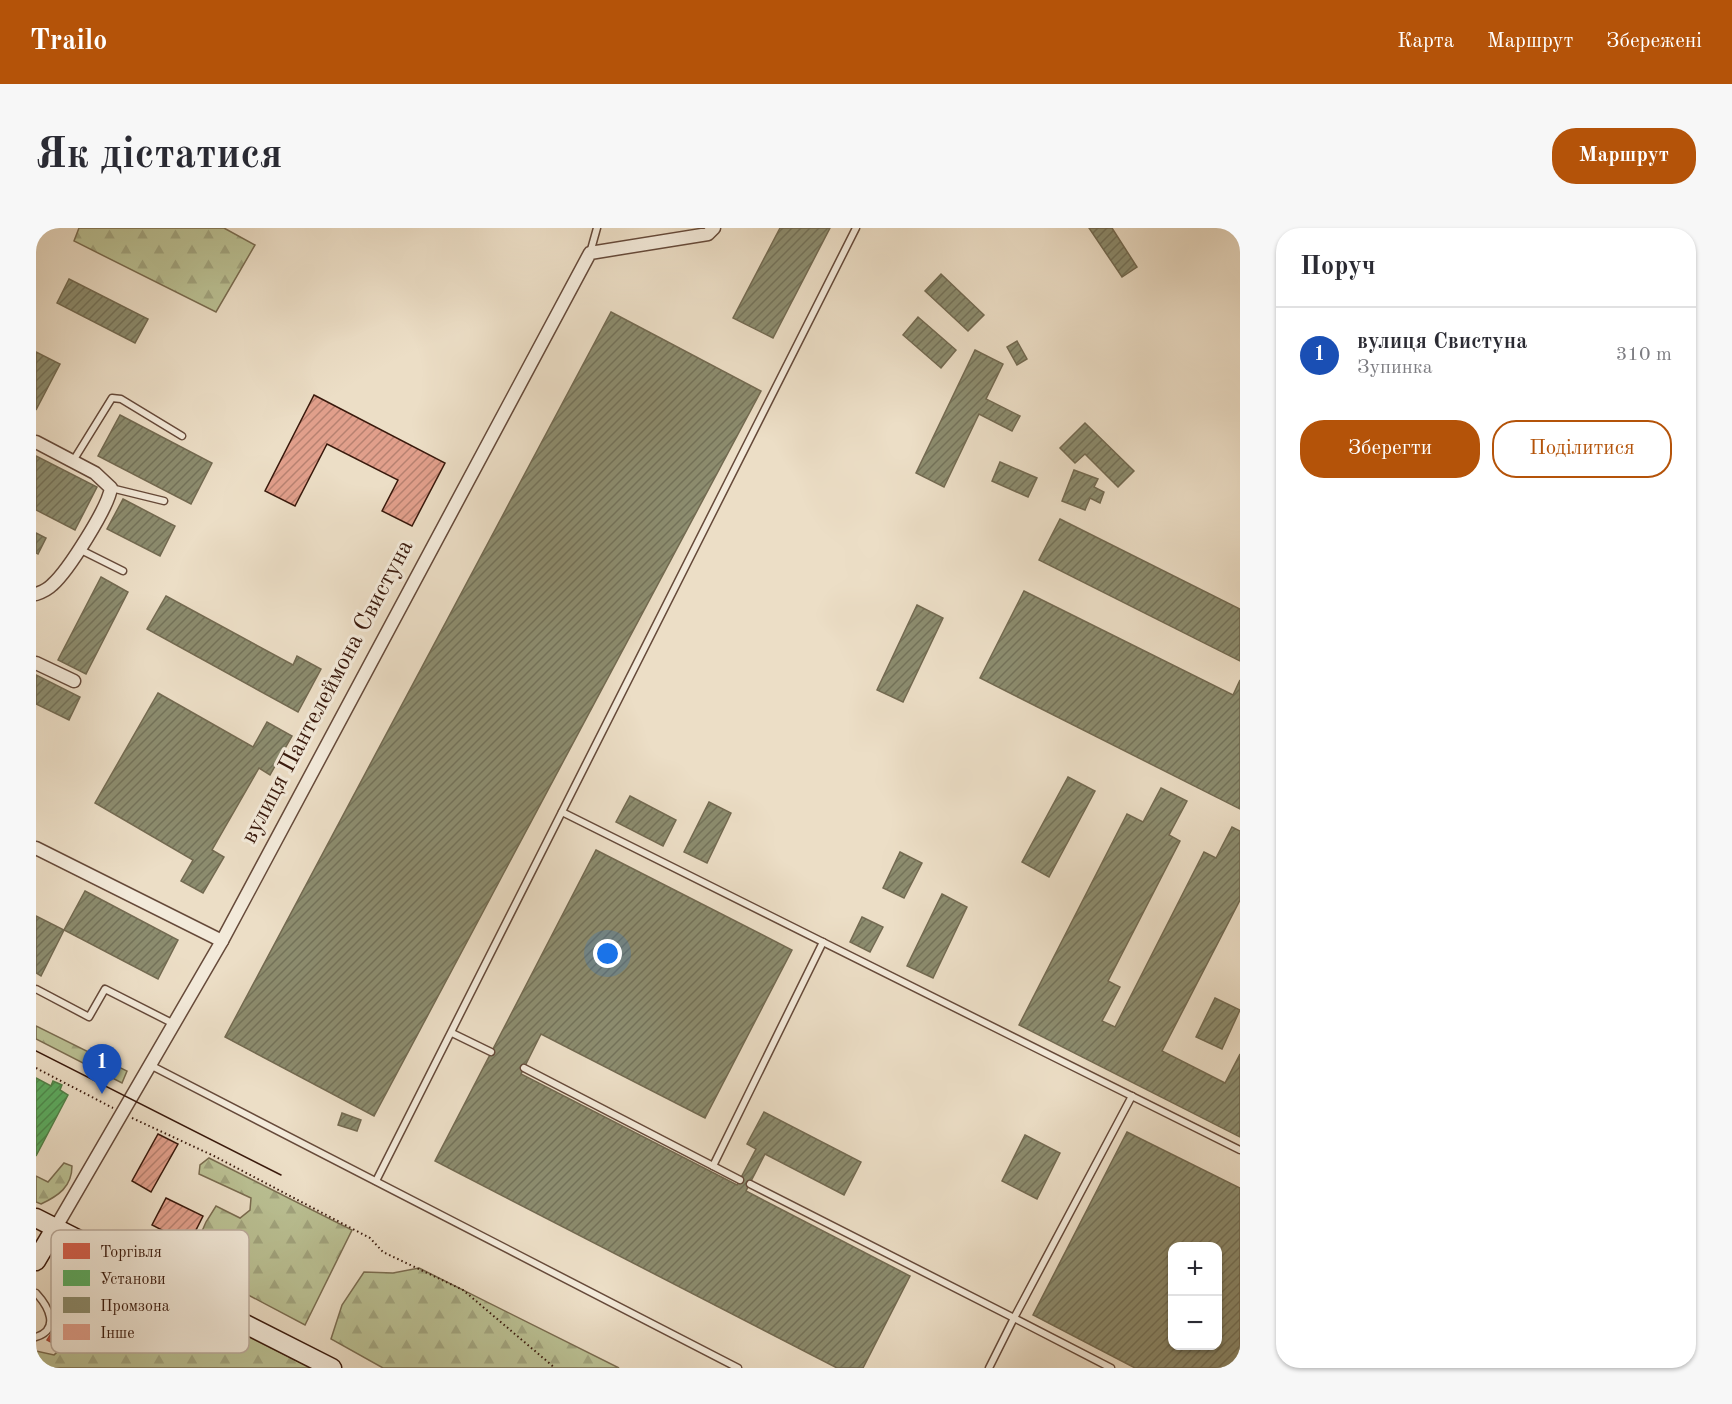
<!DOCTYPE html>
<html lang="uk">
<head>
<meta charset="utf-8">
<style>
  :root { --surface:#fff; --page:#f7f7f7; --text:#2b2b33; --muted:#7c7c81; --line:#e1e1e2; --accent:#b45309 }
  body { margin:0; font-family:"Old Standard TT",serif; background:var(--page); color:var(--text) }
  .controls { position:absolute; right:18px; bottom:18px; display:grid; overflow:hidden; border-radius:12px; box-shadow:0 2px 4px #0004 }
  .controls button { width:54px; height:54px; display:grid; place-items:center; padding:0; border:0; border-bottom:2px solid var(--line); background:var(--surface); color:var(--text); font:30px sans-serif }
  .you { position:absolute; left:572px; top:726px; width:21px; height:21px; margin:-15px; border:4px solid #fff; border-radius:50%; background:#1a73e8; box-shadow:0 0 0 9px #1a73e833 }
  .badge { display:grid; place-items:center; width:39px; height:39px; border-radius:50%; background:var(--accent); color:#fff; font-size:20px; font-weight:700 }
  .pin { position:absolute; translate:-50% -50px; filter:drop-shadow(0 2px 3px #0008) }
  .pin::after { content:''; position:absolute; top:32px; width:21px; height:18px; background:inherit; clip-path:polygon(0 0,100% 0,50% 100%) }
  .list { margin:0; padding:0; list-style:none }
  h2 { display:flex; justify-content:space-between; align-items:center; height:78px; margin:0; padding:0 24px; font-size:26px }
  h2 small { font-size:20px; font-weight:400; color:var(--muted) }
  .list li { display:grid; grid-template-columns:39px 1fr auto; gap:18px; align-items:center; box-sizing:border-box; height:96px; padding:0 24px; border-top:2px solid var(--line) }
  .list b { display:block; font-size:22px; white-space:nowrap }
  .list p { margin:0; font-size:20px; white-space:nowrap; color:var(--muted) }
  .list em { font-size:20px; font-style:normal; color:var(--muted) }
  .actions { display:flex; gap:12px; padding:18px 24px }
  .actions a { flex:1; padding:14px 0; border:2px solid var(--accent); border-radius:24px; text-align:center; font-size:21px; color:var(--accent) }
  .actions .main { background:var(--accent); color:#fff }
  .map { position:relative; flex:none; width:1204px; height:1140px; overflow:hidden; border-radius:24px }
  header { display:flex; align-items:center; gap:36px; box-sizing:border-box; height:84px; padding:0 30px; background:var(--accent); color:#fff }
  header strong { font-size:28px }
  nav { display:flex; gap:33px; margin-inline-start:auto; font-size:21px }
  .intro { display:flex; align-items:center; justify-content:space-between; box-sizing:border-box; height:144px; padding:0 36px }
  h1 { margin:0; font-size:42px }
  .button { padding:15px 27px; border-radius:24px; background:var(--accent); color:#fff; font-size:21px; font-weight:700 }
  main { display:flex; gap:36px; padding:0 36px }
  aside { flex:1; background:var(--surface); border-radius:24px; box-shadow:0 2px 4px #0004 }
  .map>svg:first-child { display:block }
</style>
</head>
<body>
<header>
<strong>Trailo</strong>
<nav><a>Карта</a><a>Маршрут</a><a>Збережені</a></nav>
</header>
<div class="intro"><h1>Як дістатися</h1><a class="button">Маршрут</a></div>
<main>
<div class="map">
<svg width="1204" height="1140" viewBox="0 0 1204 1140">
  <defs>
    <pattern id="forest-firs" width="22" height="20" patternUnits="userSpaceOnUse" patternTransform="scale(1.5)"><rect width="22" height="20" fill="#bac093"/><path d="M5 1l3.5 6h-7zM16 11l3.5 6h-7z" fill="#a1a47e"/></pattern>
    <pattern id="shops-hatch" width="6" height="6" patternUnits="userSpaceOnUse" patternTransform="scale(1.5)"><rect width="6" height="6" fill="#d6604d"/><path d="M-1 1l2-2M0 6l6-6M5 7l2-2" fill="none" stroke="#af4e3e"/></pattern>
    <pattern id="public-hatch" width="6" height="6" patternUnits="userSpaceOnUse" patternTransform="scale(1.5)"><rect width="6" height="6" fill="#5aae61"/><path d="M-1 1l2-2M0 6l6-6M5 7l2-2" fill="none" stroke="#4b8d4e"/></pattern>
    <pattern id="industry-hatch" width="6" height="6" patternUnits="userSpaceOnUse" patternTransform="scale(1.5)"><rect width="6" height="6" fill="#8c8c6e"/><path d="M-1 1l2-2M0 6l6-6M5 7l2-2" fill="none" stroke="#737259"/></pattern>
    <pattern id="building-hatch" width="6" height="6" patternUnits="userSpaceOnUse" patternTransform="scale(1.5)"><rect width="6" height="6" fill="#e19f8b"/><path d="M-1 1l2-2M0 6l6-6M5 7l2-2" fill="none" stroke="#b78170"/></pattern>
  </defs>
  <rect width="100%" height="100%" fill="#ecdec6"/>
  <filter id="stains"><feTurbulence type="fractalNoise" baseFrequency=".00333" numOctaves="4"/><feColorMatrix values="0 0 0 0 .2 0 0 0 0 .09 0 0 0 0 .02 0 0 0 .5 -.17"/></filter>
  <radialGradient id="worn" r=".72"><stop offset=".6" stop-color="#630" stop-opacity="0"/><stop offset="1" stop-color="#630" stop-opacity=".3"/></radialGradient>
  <g fill="url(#forest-firs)" stroke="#7a6c50" stroke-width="1.5">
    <polygon points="43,0 188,0 219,17 180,84 38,13"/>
    <polygon points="0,798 91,843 86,855 0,811"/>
    <polygon points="173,930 316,1002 269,1097 152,1035 170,994 180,978 204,990 214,982 215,970 163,946 164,937"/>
    <path d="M28,935L36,938C36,959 22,968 5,976L0,974V948L12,954Z"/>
    <path d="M51,1027L83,1043L87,1056L77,1082L121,1108L150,1076L275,1140H0V1123L18,1127C25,1120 36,1112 37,1101C38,1090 28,1081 24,1071C17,1053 37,1034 51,1027Z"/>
    <polygon points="383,1040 583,1140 347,1140 295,1111 306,1077 328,1044 357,1045"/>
  </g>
  <polygon fill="url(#shops-hatch)" stroke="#a74b3a" stroke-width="1.5" points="18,1101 27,1107 20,1117 11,1112"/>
  <polygon fill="url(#public-hatch)" stroke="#508148" stroke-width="1.5" points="0,850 15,858 17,853 26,857 24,862 32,867 0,928"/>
  <g fill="url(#industry-hatch)" stroke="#736a51" stroke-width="1.5" fill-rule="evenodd">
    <polygon points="744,0 794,0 737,110 697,90"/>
    <polygon points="1053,0 1076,0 1101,39 1086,49"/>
    <polygon points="905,46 948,87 932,103 889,63"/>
    <polygon points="33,51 112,91 99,115 21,75"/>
    <polygon points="575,84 725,163 338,888 189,809"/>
    <polygon points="882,89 920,122 905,140 867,107"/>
    <polygon points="981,113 991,131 981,137 971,119"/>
    <polygon points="939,122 967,136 950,171 984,188 976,203 943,186 908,259 880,245"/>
    <polygon points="0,124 24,136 0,182"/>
    <polygon points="84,187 176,235 155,276 62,228"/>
    <polygon points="1049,195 1098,243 1082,259 1049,226 1039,235 1024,220"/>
    <polygon points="0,228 61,259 39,302 0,282"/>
    <polygon points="964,234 1001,250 992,269 956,253"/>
    <polygon points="1038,242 1062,251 1058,259 1068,264 1064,275 1054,270 1049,282 1026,273"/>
    <polygon points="87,271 139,298 124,328 71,301"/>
    <polygon points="1024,291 1204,381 1204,433 1003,332"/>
    <polygon points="0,305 10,310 2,326 0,325"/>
    <polygon points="65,349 92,364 50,446 22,432"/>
    <polygon points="988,363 1197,467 1204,452 1204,581 944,450"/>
    <polygon points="130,368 257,437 261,428 285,441 262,484 111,401"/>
    <polygon points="881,377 907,390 867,474 841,462"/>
    <polygon points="0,447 44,469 33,492 0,476"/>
    <polygon points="122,465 217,519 231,494 256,508 234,547 223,540 176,622 188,629 167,665 145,653 157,632 59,575"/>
    <polygon points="1032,549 1059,563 1013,649 986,634"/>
    <polygon points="1125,560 1151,573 1133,607 1144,613 1072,753 1084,759 1066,793 1079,799 1168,624 1180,630 1196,599 1204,603 1204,672 1126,823 1189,855 1204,826 1204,909 983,797 1091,586 1107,594"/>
    <polygon points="594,568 640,592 627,618 580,594"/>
    <polygon points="673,574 695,585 671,635 648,624"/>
    <polygon points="560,622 756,722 669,890 505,806 485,846 701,957 720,921 711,916 728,884 825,934 808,967 729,926 710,963 874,1048 827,1140 801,1140 399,933"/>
    <polygon points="864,624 886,635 868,670 847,660"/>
    <polygon points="49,663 142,712 122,751 28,702"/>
    <polygon points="906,666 931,679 897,750 871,738"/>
    <polygon points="0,688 28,702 5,748 0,745"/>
    <polygon points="826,689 847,699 834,724 814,714"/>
    <polygon points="1179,770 1204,782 1186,821 1160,809"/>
    <polygon points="306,885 325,892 321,903 302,897"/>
    <path d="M1091,904L1204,960V1140H1099L997,1087ZM1136,1018H1182V1118H1136Z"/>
    <polygon points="989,907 1024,925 1001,971 966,953"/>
  </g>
  <g fill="url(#building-hatch)" stroke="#39190c" stroke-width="1.5">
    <polygon points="278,167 409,235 376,298 346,283 362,252 291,216 259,278 229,263"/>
    <polygon points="122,906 142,916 115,964 96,953"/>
    <polygon points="130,970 167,988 153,1016 116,997"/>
  </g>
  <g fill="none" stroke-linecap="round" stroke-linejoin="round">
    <g stroke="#664a3a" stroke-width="9">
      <g id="lane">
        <polyline points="554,25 561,0"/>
        <polyline points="37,233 76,170 85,171 146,208"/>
        <polyline points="75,260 128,273"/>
        <polyline points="43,321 87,343"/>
        <polyline points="526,584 1204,922"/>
        <polyline points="0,761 53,789 69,761 138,796"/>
        <polyline points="416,805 455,824"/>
        <polyline points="116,838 702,1140"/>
        <polyline points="488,840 704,952"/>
        <polyline points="677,938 787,714"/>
        <polyline points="340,953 820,0"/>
        <polyline points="714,956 978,1090 953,1140"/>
        <path d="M0,1065C12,1078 25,1101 0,1109"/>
        <polyline points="1075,1140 978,1090 1096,868"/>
      </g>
    </g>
    <g stroke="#664a3a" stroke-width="15">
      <g id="street">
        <path d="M0,214L59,245L75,260C72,280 32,343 16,357C12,361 6,364 0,366"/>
        <polyline points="0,435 38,453"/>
        <polyline points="0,620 186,713"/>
        <polyline points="20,999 186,713 554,25 672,6 678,0"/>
      </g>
    </g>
    <g stroke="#39190c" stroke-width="21">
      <g id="secondary">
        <polyline points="0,990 296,1140"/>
        <polyline points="0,1033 20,999"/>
      </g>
    </g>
    <g stroke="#39190c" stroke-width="2" stroke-dasharray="1.5 3" stroke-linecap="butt">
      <polyline points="0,840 77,880"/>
      <polyline points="96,890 178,928 334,1010 347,1024 427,1062 519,1140"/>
    </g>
    <use href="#lane" stroke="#f3eada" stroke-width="6"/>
    <use href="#street" stroke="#f3eada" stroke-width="12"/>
    <use href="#secondary" stroke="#f3eada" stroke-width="18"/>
    <polyline stroke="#39190c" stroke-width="1.5" points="0,823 245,947"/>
  </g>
  <g text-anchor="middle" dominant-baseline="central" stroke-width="6" stroke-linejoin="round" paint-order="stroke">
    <g font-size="24" fill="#39190c" stroke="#f3eada">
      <text transform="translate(292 464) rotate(-62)">вулиця Пантелеймона Свистуна</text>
    </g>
  </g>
  <rect x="15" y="1002" width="198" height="123" rx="9" fill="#f3eada" stroke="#bbab9c" stroke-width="1.5"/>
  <rect x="27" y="1015" width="27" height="16" fill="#d6604d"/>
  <rect x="27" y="1042" width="27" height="16" fill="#5aae61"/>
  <rect x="27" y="1069" width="27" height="16" fill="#8c8c6e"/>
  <rect x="27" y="1096" width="27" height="16" fill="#e19f8b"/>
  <g font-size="16" fill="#39190c">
    <text x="64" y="1029">Торгівля</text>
    <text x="64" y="1056">Установи</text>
    <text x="64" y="1083">Промзона</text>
    <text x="64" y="1110">Інше</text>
  </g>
  <rect width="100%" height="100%" filter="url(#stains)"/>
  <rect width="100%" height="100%" fill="url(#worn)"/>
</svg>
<div class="controls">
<button>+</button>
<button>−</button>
</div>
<div class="you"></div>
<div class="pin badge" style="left:66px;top:866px;background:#1a4fb4">1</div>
</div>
<aside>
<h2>Поруч<small></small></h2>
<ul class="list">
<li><span class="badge" style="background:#1a4fb4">1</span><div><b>вулиця Свистуна</b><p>Зупинка</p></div><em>310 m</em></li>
</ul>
<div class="actions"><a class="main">Зберегти</a><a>Поділитися</a></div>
</aside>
</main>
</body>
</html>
